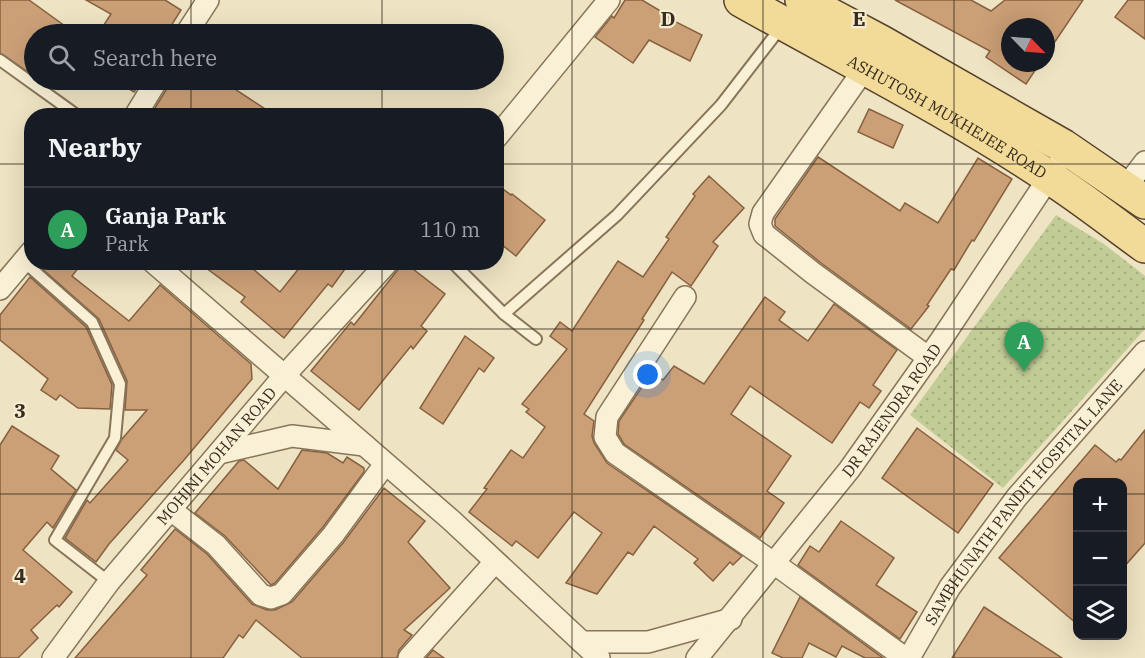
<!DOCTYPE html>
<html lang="en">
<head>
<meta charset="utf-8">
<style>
  :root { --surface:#171b24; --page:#20242c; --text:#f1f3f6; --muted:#9ea1a6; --line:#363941; --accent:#7c3aed }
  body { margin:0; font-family:"IBM Plex Serif",serif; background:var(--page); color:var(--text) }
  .controls { position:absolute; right:18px; bottom:18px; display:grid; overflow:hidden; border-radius:12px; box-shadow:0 6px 24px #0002 }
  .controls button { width:54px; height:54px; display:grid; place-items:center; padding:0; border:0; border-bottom:2px solid var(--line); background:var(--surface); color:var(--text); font:30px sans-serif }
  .compass { position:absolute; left:1001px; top:18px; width:54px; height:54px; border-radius:50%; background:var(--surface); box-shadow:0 6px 24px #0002; rotate:115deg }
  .you { position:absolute; left:648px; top:375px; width:21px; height:21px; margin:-15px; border:4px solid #fff; border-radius:50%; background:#1a73e8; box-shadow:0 0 0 9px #1a73e833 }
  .badge { display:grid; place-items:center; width:39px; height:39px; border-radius:50%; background:var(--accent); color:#fff; font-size:20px; font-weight:700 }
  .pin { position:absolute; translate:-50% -50px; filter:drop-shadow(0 2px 3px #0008) }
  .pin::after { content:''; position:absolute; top:32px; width:21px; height:18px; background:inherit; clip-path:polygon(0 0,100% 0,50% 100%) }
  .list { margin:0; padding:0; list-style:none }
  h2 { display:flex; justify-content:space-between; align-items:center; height:78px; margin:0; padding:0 24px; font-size:26px }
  h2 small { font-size:20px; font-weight:400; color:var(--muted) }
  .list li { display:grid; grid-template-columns:39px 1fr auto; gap:18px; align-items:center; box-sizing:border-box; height:84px; padding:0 24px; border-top:2px solid var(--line) }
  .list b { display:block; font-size:22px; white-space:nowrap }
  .list p { margin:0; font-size:20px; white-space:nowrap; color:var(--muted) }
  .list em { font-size:20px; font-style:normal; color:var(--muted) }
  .icon { flex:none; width:33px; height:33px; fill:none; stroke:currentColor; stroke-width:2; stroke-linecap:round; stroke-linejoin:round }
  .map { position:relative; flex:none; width:1145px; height:658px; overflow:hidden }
  .search { position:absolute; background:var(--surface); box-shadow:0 6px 24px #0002; left:24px; top:24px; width:480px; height:66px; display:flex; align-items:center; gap:15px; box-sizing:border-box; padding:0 21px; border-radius:33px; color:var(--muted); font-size:22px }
  .panel { position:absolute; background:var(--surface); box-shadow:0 6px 24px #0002; left:24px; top:108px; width:480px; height:162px; border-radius:24px }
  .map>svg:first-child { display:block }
</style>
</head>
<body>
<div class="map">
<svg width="1145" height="658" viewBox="0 0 1145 658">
  <defs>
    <pattern id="grass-dots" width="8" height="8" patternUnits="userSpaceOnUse" patternTransform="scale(1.5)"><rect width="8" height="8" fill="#c2cc96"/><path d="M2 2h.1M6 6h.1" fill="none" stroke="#a7af81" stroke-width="1.8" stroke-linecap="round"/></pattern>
  </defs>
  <rect width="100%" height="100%" fill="#eee3c2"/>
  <polygon fill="url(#grass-dots)" points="1056,215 1104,244 1145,276 1145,329 1003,488 910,415"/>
  <g fill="#cca077" stroke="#87603f" stroke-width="1.5">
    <polygon points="0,0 29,0 76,34 34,34 34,76 0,53"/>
    <polygon points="86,0 165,0 181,10 166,34 98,34 111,14"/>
    <polygon points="625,0 642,0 669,16 668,18 702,35 690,61 649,40 633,63 595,37 612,16 614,18"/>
    <polygon points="895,0 971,0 991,11 1005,0 1083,0 1046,55 1046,27 1010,27 1010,63 1040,63 1026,84 986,57 990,51"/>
    <polygon points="1128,0 1145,0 1145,39 1115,17"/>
    <polygon points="114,80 142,80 134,92"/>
    <polygon points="170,80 221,80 276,116 150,116 168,87"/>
    <polygon points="869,109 903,125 893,148 858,132"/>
    <polygon points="818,157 900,211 905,203 938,223 978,158 1012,179 974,241 972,240 954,270 951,269 927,305 929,306 911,329 821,263 775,226 775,219"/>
    <polygon points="709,176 744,208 713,242 718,246 691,286 672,272 642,319 644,320 584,414 594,421 592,436 594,443 607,463 742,556 733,565 730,562 713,581 694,563 698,559 654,526 633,555 628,552 597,594 566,583 602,533 574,512 538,558 516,541 512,546 469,512 487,489 484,488 511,450 523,458 545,427 526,412 529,409 522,404 567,349 550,336 560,322 572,331 618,261 643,277 669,239 666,237 695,196 693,194"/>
    <polygon points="496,184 511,195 512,194 545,220 516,256 496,240"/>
    <polygon points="42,262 83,262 72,276 129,321 160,285 251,364 252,379 184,460 109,544 96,562 65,538 87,500 90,503 128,460 116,450 122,439 147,410 125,410 127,381 99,319 39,266"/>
    <polygon points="198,262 245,262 280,292 304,262 350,262 332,287 328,284 284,338 241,302 245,297"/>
    <polygon points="404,262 445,294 421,326 427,331 413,349 411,346 359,410 311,371 351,322 354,325"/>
    <polygon points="30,277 86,327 112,385 110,409 78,408 60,395 56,400 41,390 48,379 0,340 0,315"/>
    <polygon points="765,297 785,312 779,320 808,341 834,304 897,350 873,385 881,391 869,408 860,402 832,443 750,386 731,414 791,456 767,491 784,503 760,538 624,444 618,434 619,421 652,372 663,380 674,366 704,384"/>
    <polygon points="465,336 494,358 484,372 479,368 443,424 420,408"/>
    <polygon points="12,426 59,456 51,469 76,490 53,528 47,522 23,550 72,592 59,607 57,605 31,630 38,638 18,658 0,658 0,445"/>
    <polygon points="917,428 993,484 958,533 882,478"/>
    <polygon points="1145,430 1145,543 1122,569 1122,483 1077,483 1077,624 999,558 1095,445 1116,462 1119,459 1121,460"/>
    <polygon points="302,450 327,453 343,463 347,457 364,468 364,472 323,527 275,583 271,585 225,536 195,513 239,461 244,460 278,489"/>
    <polygon points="384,488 425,521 408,542 450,588 404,630 412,635 399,650 397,658 302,658 256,620 243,638 239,635 223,658 75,658 147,575 141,570 175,529 207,554 252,604 267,610 275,610 292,602 343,543"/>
    <polygon points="841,521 894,558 876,585 917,612 900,639 798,565 810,546 819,552"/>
    <polygon points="800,597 883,658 865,658 842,646 836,657 809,643 802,658 783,658 772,653"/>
    <polygon points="984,607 1062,658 952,658"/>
    <polygon points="433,650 444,658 426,658"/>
  </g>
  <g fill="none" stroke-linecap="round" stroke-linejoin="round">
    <g stroke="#887559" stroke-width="14">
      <g id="lane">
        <polyline points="0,60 78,116"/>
        <polyline points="23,261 92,322 120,384 115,438 55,540 109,582"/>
        <polyline points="452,262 504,314 536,339"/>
        <polyline points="504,314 617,215 721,105 782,26"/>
      </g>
    </g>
    <g stroke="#887559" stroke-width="24">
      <g id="street">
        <polyline points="186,34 208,0"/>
        <polyline points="865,68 763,213 760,224 764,234 813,273 929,358"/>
        <polyline points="135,116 157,80"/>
        <polyline points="496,138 609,0"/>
        <polyline points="1125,188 1145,162"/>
        <polyline points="153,262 451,520 599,658"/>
        <polyline points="0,289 32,251"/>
        <polyline points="685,297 607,417 605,437 615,453 775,564 905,658"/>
        <polyline points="219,453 292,436 364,445"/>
        <polyline points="171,510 216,545 261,595 271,598 282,594 333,535 385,464"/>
        <polyline points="582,642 648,642 731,619"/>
        <path id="s1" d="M53,658L109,582L284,376L388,262"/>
        <polyline points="409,658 495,562"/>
        <path id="s2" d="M697,658L849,470L941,340L1056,167"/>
        <path id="s3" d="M909,658L950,587L1017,497L1145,352"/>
      </g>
    </g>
    <g stroke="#55422d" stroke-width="36">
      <g id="primary">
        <path id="s4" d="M741,0C844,58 950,111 1049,177C1082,198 1113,223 1145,246"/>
        <polyline points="802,0 881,42 1063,146 1145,202"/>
      </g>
    </g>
    <use href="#lane" stroke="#f9f0d5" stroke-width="10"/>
    <use href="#street" stroke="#f9f0d5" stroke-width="21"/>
    <use href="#primary" stroke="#f2db99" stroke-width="33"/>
  </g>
  <path fill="none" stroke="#372b1d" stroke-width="1.5" stroke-opacity="0.55" d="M191,0V34M382,0V34M572,0V658M763,0V658M954,0V658M191,80V116M382,80V116M0,164H32M496,164H1145M191,262V658M382,262V658M0,329H1145M0,494H1078M1122,494H1145"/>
  <g text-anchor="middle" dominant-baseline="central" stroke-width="4.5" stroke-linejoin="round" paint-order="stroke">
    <g font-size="16" fill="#372b1d" stroke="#f5edd1">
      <text stroke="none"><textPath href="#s4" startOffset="237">ASHUTOSH MUKHEJEE ROAD</textPath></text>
      <text stroke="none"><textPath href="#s2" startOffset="315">DR RAJENDRA ROAD</textPath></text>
      <text stroke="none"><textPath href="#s1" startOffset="260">MOHINI MOHAN ROAD</textPath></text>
      <text stroke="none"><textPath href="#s3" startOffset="194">SAMBHUNATH PANDIT HOSPITAL LANE</textPath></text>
    </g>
  </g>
  <g font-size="20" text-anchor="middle" font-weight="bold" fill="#372b1d" stroke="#f5edd1" stroke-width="4.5" stroke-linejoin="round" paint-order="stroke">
    <text x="668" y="26">D</text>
    <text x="859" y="26">E</text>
    <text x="20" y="418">3</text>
    <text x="20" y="583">4</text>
  </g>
</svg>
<div class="controls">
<button>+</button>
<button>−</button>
<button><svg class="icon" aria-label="layers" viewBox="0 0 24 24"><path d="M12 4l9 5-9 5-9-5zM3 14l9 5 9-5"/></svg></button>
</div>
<svg class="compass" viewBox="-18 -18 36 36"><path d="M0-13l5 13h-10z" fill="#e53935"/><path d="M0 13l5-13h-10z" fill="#9ea1a6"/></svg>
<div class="you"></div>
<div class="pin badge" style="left:1024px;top:372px;background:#2e9e5b">A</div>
<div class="search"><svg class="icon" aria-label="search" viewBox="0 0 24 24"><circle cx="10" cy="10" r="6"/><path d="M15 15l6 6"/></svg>Search here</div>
<section class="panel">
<h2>Nearby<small></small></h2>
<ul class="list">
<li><span class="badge" style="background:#2e9e5b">A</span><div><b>Ganja Park</b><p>Park</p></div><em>110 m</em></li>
</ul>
</section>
</div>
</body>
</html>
